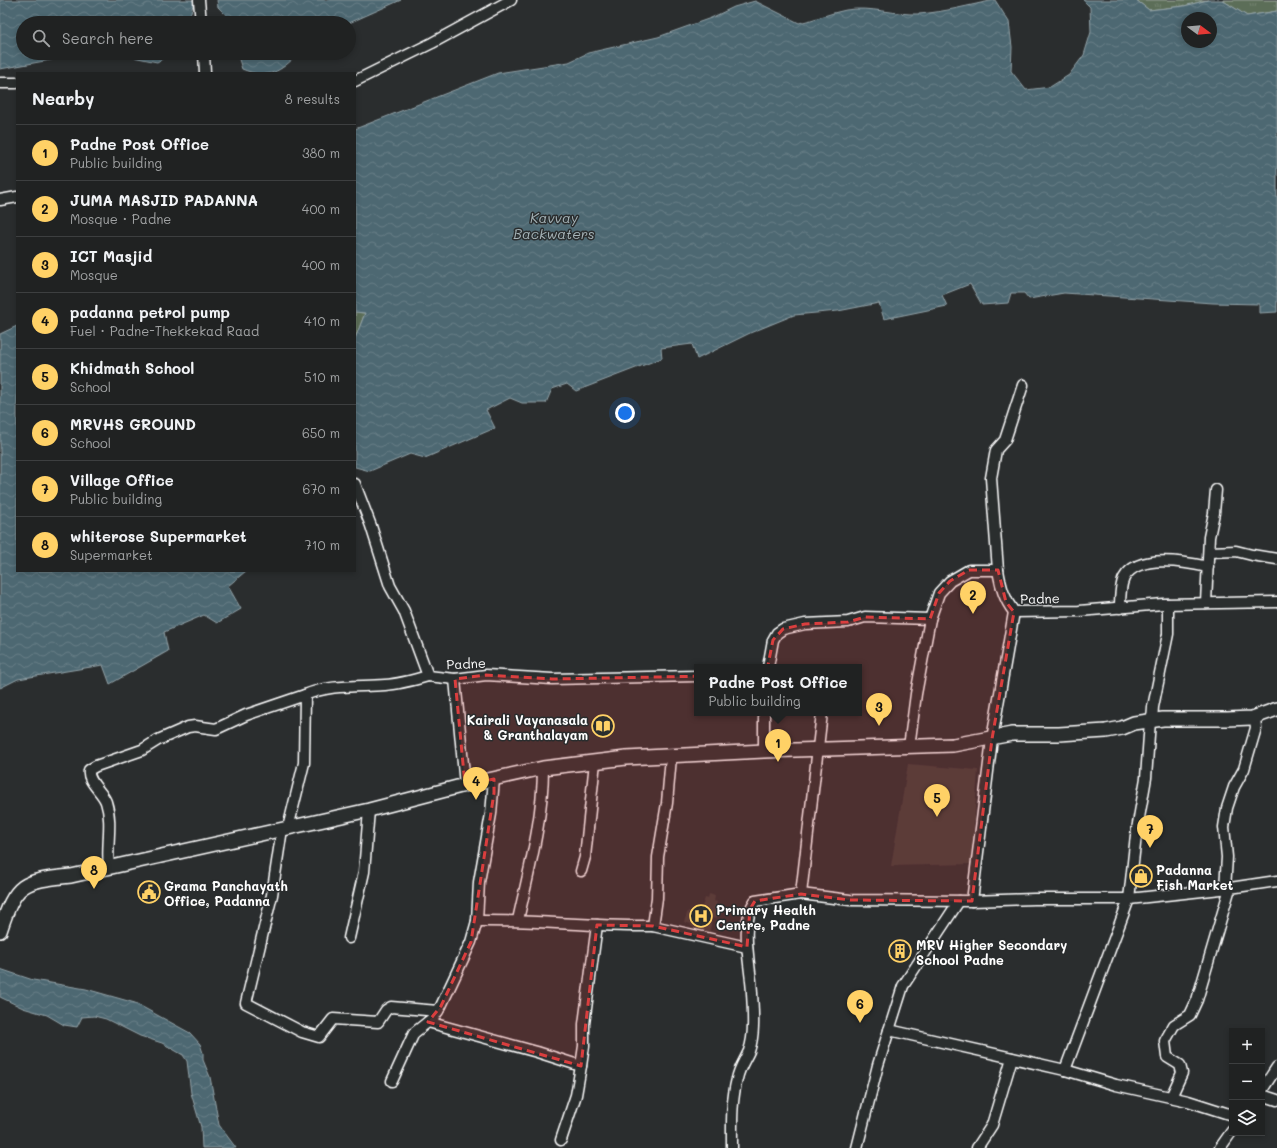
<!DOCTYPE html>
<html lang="en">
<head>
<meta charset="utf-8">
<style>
  :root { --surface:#202222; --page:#2d2f2f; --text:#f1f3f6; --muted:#a2a4a5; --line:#3d3f40; --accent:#ffd166 }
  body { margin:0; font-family:Mali,sans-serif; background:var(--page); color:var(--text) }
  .controls { position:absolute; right:12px; bottom:12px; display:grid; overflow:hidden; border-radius:0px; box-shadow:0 2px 6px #0003 }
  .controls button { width:36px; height:36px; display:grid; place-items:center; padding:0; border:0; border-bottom:1px solid var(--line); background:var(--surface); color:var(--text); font:20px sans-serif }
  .compass { position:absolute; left:1181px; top:12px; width:36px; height:36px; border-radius:50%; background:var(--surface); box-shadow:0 2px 6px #0003; rotate:106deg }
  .you { position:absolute; left:625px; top:413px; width:14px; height:14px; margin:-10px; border:3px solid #fff; border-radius:50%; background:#1a73e8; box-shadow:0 0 0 6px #1a73e833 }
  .badge { display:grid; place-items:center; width:26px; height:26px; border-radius:50%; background:var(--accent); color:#111; font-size:13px; font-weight:700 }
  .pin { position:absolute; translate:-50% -33px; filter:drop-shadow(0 1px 2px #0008) }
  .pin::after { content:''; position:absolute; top:21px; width:14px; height:12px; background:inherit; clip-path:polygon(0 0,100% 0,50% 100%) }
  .popup { position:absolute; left:694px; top:664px; width:168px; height:52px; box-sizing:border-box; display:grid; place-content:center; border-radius:0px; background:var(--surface); filter:drop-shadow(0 1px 3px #0005); font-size:13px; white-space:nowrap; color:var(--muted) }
  .popup b { font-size:15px; color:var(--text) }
  .popup::after { content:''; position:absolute; left:50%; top:100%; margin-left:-8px; border:8px solid transparent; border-top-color:var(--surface) }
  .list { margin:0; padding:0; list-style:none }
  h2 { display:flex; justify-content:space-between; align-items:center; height:52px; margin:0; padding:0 16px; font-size:17px }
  h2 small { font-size:13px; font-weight:400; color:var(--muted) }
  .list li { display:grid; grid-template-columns:26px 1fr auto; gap:12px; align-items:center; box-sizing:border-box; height:56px; padding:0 16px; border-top:1px solid var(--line) }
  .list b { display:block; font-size:15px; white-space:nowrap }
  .list p { margin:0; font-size:13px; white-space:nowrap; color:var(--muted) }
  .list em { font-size:13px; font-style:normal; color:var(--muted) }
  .icon { flex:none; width:22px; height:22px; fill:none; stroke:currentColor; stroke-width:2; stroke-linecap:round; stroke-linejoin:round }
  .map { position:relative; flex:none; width:1277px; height:1148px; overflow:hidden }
  .search { position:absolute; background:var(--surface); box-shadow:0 2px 6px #0003; left:16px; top:16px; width:340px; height:44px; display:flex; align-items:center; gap:10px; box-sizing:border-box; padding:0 14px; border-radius:22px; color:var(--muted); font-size:15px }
  .panel { position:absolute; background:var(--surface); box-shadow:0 2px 6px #0003; left:16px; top:72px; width:340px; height:500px; border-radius:0px }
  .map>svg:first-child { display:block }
</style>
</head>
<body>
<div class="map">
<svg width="1277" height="1148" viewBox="0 0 1277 1148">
  <defs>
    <pattern id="grass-tufts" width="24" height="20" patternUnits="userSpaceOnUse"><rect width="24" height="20" fill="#5b6e58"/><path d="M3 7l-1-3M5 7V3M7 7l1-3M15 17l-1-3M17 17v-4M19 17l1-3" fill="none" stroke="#748471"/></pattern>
    <pattern id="water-waves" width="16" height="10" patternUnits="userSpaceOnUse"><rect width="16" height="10" fill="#4d6872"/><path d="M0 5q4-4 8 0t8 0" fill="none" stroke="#687f87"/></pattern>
  </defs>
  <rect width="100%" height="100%" fill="#2a2d2e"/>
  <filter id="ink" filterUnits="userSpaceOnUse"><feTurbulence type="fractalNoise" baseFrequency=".025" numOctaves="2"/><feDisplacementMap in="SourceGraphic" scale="8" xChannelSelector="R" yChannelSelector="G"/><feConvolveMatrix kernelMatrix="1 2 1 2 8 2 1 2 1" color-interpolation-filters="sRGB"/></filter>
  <g filter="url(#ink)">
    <g fill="#3e3c39">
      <polygon points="908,764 978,770 971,864 891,866"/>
      <polygon points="709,894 715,896 714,901 717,902 715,909 719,910 716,919 712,918 709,936 695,932 696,928 691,926 691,924 684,922 688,911 700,914 705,898 708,899"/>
    </g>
    <g fill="url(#grass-tufts)" stroke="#adb6ac">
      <polygon points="1136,0 1208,0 1184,6 1149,10"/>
      <polygon points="1222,0 1277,0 1277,11 1247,16"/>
      <polygon points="355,312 365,313 355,339"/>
    </g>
    <g fill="url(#water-waves)" stroke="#94a4aa" fill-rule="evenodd">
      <polygon points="0,0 194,0 194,1 188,23 23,23 23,53 99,53 67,57 0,69"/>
      <polygon points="217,0 401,0 349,23 234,23 218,7"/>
      <path d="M995,0L1009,22L1012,47L1011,71L1026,90L1050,87L1069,75L1084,55L1091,32L1090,7L1083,0H1136L1149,10L1184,6L1208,0H1222L1247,16L1277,11V312L1259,313V304L1213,303L1064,293L1029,299L1024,293H1011L1008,303L982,305L970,284L942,295L947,306L884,319L879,303L838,311L794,315L750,333L697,359L692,344L661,348L662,358L576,391L567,384L552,389L546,403H522L510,398L486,410L495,428L425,458L410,454L370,471L355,467V339L365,313L355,312V129L498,73L569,62L588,53L658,37L711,18L734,7L755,1L799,23C814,20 830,13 846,10C870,6 895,15 919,14C945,12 970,5 995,0ZM1187,18H1211V42H1187Z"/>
      <polygon points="114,53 172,53 157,62"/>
      <path d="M237,53H299C280,72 269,80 242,69Z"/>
      <polygon points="17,326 17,571 246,571 228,586 241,609 217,623 204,615 164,632 168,651 110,684 103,665 18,679 0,688 0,334"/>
      <polygon points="0,969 33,980 86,989 135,1003 190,1033 200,1044 203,1053 203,1060 210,1077 219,1125 236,1148 202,1148 201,1127 191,1093 187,1061 183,1055 162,1043 140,1036 106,1019 94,1016 82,1017 77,1027 64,1025 47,1015 23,1008 0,997"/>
    </g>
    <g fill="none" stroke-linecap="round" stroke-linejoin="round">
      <g stroke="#fff" stroke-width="13">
        <g id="minor">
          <polyline points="199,0 201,23"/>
          <polyline points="204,53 205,73"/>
          <polyline points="355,81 432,43 511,0"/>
          <polyline points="0,83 17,83"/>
          <polyline points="0,200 17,197"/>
          <polyline points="355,484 371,526 390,586 404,611 428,676 455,679 486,675 552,679 697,676"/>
          <polyline points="1209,552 1236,551 1252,555 1277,559"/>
          <polyline points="998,570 991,478 996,450 1005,440 1023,385"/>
          <polyline points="1206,603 1209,537 1214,513 1216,490"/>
          <path d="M1120,608C1120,599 1120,586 1124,578C1137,553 1186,562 1208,567"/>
          <path d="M768,667L773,640L777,633L783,629L805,624L848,622L865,617L930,619L939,593L950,581L969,570H998C1001,587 1004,599 1014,612L1079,611L1163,604L1277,602"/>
          <polyline points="455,679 465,785"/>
          <polyline points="1152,721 1153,707 1168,634 1168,604"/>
          <polyline points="909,747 916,694 930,619"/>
          <polyline points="764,751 764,713"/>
          <polyline points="671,757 667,803 658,857 657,898 653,926 747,947"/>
          <path d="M288,828L304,763L305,695C331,684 357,687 385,685C400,684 414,680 428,676"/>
          <polyline points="282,829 272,895 246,1003 302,1032 319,1037 333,1019 378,1022 386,1010 391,1007 438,1011"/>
          <path d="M109,867C106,846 113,823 106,802C102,791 87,782 89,770L96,766L142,750L158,740L188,727L195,726L216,729L246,715L305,695"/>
          <polyline points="581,871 585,857 595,762"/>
          <polyline points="1225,889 1227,857 1224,827 1227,808 1234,787 1244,769 1256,728 1255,717"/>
          <polyline points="801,894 822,713"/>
          <polyline points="972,901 992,739 1014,612"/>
          <path d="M518,920C529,870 543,819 543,768"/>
          <polyline points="477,921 479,882 491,814 494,779"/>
          <polyline points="349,938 364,872 369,810"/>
          <polyline points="428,1022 537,1052 581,1066"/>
          <polyline points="889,1030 1065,1070 1116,1085 1188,1101 1232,1115"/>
          <polyline points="1065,1070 1129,899 1136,835 1146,778 1150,721"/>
          <path d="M392,1081L414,1033L434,1017L441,1006L471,942L477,921C536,920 594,927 653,926"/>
          <polyline points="1262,1090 1277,1067"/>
          <polyline points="1262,1095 1277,1100"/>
          <polyline points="1171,1097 1182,1073 1180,1065 1167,1057 1165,1041 1174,1025 1190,1015 1197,1000 1230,888"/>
          <polyline points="561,1140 576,1095 581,1066 584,1046 584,1024 597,925"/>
          <path d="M732,1148C732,1124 731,1102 737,1079C739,1068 745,1060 749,1051C755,1034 753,1011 752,993C751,967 739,923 755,901L801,894L850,900L972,901L1034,899H1129L1230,888L1277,881"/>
          <polyline points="857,1148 878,1065 903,986 959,901"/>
          <polyline points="977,1148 992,1125 1012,1058"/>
          <polyline points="1220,1148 1232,1131"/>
        </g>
      </g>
      <g stroke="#fff" stroke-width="16">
        <path id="major" d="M0,931C16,882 22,881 71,876L369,810L465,785L543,768L626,758L764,751L953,745L1012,734H1059L1106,731L1122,728L1134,723L1163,719H1227L1252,718L1277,709"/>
      </g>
      <use href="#minor" stroke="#2a2d2e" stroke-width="10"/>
      <use href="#major" stroke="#2a2d2e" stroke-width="13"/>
    </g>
  </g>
  <path fill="#da3e3e" fill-opacity="0.2" stroke="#da3e3e" stroke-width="3" stroke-dasharray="8 5" stroke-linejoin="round" d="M969,570H998L1006,602L1014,612L992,739L972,901L850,900L801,894L755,901L750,909L747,947L653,926L597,925L581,1066L428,1022L441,1006L471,942L494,793V779L465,785L455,679L486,675L552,679L766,675L773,640L783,629L805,624L848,622L865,617L930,619L939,593L950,581Z"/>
  <defs>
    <g id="library-ring" transform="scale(1.15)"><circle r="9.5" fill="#2a2d2e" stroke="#ffd166" stroke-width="1.5"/><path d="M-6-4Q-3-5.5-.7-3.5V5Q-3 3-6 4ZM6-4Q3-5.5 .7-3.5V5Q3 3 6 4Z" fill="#ffd166"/></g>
    <g id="shop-ring" transform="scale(1.15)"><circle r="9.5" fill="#2a2d2e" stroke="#ffd166" stroke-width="1.5"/><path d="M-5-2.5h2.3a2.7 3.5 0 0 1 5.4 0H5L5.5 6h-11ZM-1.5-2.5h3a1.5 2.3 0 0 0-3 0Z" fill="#ffd166"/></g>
    <g id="civic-ring" transform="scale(1.15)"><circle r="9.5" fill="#2a2d2e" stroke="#ffd166" stroke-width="1.5"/><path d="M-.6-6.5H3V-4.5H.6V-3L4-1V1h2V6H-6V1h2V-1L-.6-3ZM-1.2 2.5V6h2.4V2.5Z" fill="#ffd166"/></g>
    <g id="hospital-ring" transform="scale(1.15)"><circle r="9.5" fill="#2a2d2e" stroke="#ffd166" stroke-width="1.5"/><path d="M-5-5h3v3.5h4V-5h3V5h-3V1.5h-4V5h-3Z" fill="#ffd166"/></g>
    <g id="building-ring" transform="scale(1.15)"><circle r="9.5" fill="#2a2d2e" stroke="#ffd166" stroke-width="1.5"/><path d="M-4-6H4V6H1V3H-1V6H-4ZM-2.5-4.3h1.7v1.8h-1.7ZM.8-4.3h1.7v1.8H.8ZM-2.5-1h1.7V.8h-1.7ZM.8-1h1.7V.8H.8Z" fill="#ffd166"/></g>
  </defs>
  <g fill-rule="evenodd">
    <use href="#library-ring" x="603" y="726"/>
    <use href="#shop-ring" x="1141" y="876"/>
    <use href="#civic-ring" x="149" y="892"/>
    <use href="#hospital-ring" x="701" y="916"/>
    <use href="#building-ring" x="900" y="951"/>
  </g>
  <g text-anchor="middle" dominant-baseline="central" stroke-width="3" stroke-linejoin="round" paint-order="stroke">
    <g font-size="13" fill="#fff" stroke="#2a2d2e">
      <text transform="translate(1040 598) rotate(-1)">Padne</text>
      <text transform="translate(466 663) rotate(-2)">Padne</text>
    </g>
    <g font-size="13" font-weight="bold" fill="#fff" stroke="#2a2d2e" text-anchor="start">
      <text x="588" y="719" text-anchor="end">Kairali Vayanasala<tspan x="588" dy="15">&amp; Granthalayam</tspan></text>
      <text x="1156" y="869">Padanna<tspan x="1156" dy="15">Fish Market</tspan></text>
      <text x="164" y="885">Grama Panchayath<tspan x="164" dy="15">Office, Padanna</tspan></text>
      <text x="716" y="909">Primary Health<tspan x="716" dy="15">Centre, Padne</tspan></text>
      <text x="916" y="944">MRV Higher Secondary<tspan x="916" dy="15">School Padne</tspan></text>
    </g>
    <g font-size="14" font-style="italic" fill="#a6b4b8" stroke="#2a2d2e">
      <text x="554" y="217">Kavvay<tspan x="554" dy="16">Backwaters</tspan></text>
    </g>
  </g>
</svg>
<div class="controls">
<button>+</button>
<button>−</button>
<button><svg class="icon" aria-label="layers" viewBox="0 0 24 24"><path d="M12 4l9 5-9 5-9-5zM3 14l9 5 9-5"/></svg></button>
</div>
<svg class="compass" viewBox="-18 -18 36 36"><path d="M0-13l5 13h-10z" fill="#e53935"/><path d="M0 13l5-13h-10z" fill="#a2a4a5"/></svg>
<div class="you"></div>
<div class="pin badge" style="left:778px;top:762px">1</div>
<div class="popup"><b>Padne Post Office</b>Public building</div>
<div class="pin badge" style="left:973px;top:614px">2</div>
<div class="pin badge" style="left:879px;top:726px">3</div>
<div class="pin badge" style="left:476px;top:800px">4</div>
<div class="pin badge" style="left:937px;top:817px">5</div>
<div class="pin badge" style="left:860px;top:1023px">6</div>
<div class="pin badge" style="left:1150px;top:848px">7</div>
<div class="pin badge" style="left:94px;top:889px">8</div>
<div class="search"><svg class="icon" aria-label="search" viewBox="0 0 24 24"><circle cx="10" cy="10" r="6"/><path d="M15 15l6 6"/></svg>Search here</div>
<section class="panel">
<h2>Nearby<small>8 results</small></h2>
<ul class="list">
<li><span class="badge">1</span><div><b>Padne Post Office</b><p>Public building</p></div><em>380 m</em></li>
<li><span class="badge">2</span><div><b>JUMA MASJID PADANNA</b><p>Mosque · Padne</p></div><em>400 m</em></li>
<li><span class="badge">3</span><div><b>ICT Masjid</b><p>Mosque</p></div><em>400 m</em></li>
<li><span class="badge">4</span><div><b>padanna petrol pump</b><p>Fuel · Padne-Thekkekad Raad</p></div><em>410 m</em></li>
<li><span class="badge">5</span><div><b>Khidmath School</b><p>School</p></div><em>510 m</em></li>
<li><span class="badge">6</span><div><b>MRVHS GROUND</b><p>School</p></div><em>650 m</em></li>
<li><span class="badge">7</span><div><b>Village Office</b><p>Public building</p></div><em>670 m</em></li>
<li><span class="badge">8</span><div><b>whiterose Supermarket</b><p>Supermarket</p></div><em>710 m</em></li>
</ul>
</section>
</div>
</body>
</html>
